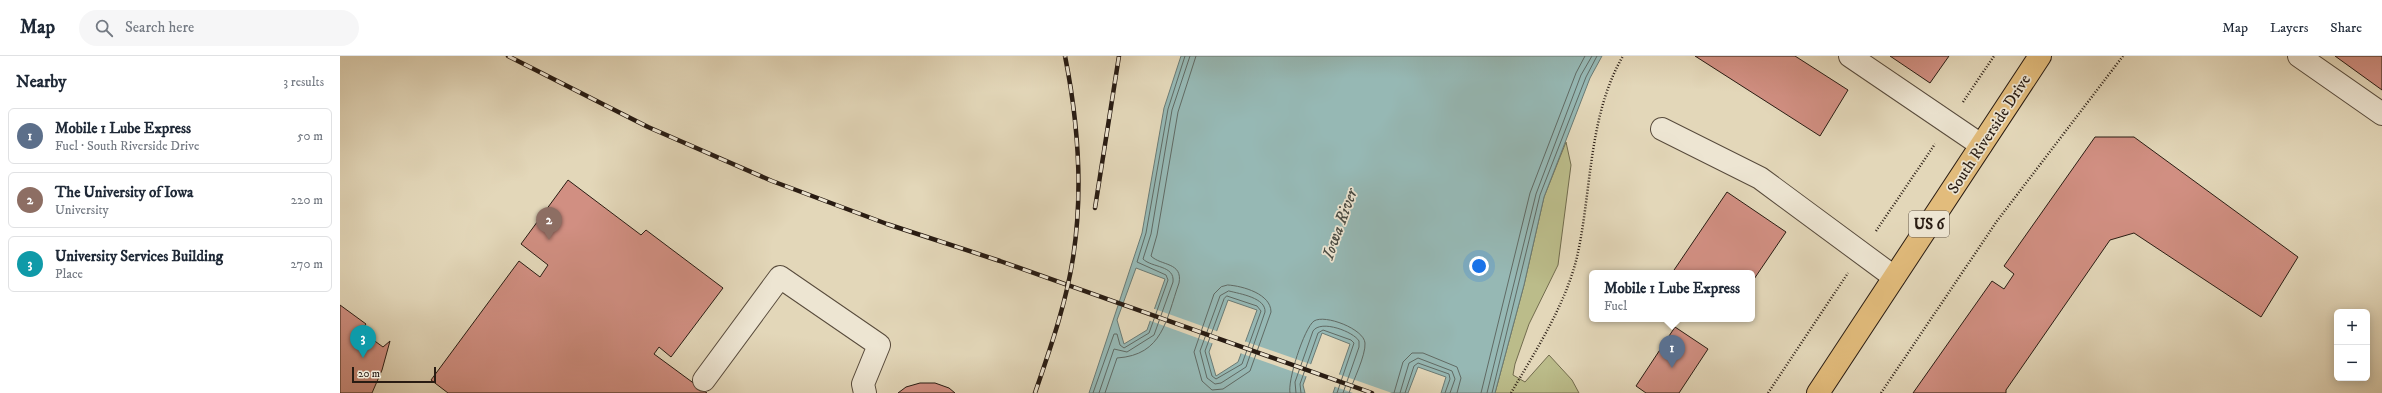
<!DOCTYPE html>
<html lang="en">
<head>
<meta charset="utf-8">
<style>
  :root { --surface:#fff; --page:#f6f6f7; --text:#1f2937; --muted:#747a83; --line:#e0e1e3; --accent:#8f2418 }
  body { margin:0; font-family:"IM FELL DW Pica",serif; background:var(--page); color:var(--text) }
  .controls { position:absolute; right:12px; bottom:12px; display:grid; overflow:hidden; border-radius:6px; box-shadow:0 2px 10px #0003 }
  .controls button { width:36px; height:36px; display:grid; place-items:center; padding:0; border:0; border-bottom:1px solid var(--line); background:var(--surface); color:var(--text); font:20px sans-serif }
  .scale { position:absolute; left:12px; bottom:10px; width:84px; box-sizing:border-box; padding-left:4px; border:2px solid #291c13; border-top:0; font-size:11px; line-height:14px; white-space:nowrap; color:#291c13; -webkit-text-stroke:3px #ede5d2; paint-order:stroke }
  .you { position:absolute; left:1139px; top:210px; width:14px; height:14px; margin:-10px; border:3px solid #fff; border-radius:50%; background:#1a73e8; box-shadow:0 0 0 6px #1a73e833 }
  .badge { display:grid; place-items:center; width:26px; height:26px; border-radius:50%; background:var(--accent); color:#fff; font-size:13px; font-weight:700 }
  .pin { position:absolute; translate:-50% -33px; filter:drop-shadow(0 1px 2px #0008) }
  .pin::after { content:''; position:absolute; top:21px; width:14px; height:12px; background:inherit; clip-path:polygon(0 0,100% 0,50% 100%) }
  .popup { position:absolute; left:1249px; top:214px; width:166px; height:52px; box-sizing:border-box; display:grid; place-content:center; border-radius:6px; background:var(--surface); filter:drop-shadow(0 1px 3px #0005); font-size:13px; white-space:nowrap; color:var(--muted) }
  .popup b { font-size:15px; color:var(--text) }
  .popup::after { content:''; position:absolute; left:50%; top:100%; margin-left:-8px; border:8px solid transparent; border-top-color:var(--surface) }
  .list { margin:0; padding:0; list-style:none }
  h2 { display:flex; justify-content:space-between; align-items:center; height:52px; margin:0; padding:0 16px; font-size:17px }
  h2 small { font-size:13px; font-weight:400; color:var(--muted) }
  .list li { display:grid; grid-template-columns:26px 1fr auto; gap:12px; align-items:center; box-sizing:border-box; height:56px; margin:0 8px 8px; padding:0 8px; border:1px solid var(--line); border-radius:6px }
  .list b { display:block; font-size:15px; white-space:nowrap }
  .list p { margin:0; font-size:13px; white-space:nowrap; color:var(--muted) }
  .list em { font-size:13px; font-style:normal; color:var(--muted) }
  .icon { flex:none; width:22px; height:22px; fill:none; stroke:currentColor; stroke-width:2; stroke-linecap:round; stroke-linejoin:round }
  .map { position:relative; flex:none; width:2042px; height:337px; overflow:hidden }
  header { display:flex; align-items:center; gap:24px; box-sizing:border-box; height:56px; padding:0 20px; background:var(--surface); border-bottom:1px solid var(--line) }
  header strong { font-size:19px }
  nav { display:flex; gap:22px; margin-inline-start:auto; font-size:14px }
  .search { width:280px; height:36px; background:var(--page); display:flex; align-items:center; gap:10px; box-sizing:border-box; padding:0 14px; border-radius:22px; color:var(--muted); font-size:15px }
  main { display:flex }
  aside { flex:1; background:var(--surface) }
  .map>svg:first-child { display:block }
</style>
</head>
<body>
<header>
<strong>Map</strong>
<div class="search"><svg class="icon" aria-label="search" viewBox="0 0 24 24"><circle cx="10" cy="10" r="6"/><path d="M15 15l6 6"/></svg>Search here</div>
<nav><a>Map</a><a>Layers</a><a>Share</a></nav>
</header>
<main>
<aside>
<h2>Nearby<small>3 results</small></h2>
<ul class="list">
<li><span class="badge" style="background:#5c6f8a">1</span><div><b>Mobile 1 Lube Express</b><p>Fuel · South Riverside Drive</p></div><em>50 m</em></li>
<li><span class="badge" style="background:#8d6e63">2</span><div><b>The University of Iowa</b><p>University</p></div><em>220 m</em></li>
<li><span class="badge" style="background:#0f9aa8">3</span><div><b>University Services Building</b><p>Place</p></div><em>270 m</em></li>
</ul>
</aside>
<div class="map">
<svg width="2042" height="337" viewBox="0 0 2042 337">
  <rect width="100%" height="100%" fill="#e3d7b9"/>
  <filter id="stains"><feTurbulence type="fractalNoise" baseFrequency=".005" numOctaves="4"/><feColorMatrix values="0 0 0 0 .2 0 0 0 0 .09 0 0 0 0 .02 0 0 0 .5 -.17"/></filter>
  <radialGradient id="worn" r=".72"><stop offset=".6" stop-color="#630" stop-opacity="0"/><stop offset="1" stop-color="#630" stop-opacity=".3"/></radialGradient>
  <polygon fill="#bbbc8a" stroke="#726c4e" points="1226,86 1231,109 1218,209 1189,268 1175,308 1173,319 1185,326 1209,299 1232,324 1239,337 1155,337 1184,229 1204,141"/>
  <path fill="#96b8b4" stroke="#6a7a74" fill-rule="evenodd" d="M841,0H1262L1250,22L1204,141L1184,229L1155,337H1101L1106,321L1078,311L1068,337H993L1010,288L982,277L963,329L965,337H749L802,177L824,52ZM796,212L825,223L807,274L784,288L777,264ZM888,244L917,254L898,306L876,320L869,296Z"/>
  <g fill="#e3d7b9">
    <polygon points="812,252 879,276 874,288 808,264"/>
    <polygon points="904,285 973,309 968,321 900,297"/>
    <polygon points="998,318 1052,337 1013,337 993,330"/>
  </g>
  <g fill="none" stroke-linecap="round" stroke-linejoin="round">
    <g stroke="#606a64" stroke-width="1">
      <path d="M888,229C903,230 931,238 931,256L910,315L883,333L872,334L862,325L854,296L874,238L881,231Z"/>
      <path d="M889,235C901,238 926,242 925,256L906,311L881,327L875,328L867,322L860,295L880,240Z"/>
      <polygon points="887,240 917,250 921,255 902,308 876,323 872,320 865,295 884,243"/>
      <polyline points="753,337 774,278 777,278 780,289 784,292 809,277 828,224 826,219 797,206 806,177 828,53 845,0"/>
      <path d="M759,337L774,293L787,296L814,279L833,226C835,209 812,212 803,203L811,178L832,54L850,0"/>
      <path d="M765,337L777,302C823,299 826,264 839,227C843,206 821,210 811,200L817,179L838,56L856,0"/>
      <path d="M950,337C947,326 964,272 974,265C985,258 1024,273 1025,287C1026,299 1013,325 1009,337"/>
      <path d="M956,337L955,326L973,275C981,263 1014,276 1019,285V291L1003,337"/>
      <polyline points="961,337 960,328 978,277 983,274 1011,284 1014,287 997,337"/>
      <polyline points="1054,337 1063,306 1072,297 1083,297 1117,311 1121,322 1117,337"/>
      <polyline points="1060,337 1069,307 1078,302 1112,315 1115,323 1110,337"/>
      <polyline points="1065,337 1074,310 1078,307 1109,318 1110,323 1105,337"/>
      <polyline points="1141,337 1190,137 1236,17 1245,0"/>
      <polyline points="1147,337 1196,138 1241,19 1252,0"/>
      <polyline points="1152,337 1200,139 1246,21 1257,0"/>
    </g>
  </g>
  <g fill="#d18f82" stroke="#291c13">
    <polygon points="1355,0 1455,0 1508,34 1480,80"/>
    <polygon points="1550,0 1609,0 1590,27"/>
    <polygon points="1995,0 2042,0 2042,34"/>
    <polygon points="1755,81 1794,81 1958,201 1921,261 1794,177 1770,184 1666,334 1666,337 1573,337 1652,225 1664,233 1674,218 1664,210"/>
    <polygon points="228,124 301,179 306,174 383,232 331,301 319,291 314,298 367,337 108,337 91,324 179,205 200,221 208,209 181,188"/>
    <polygon points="1387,136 1446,176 1412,226 1412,217 1332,217"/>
    <polygon points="0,249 26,268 21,275 43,291 50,285 42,314 32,337 0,337"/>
    <polygon points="1335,271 1368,293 1339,337 1306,337 1296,330"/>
    <polygon points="580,327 595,327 609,332 615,337 558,337 566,331"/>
  </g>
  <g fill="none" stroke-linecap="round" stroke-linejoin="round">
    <g stroke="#584b3c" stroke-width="24">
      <g id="minor">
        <polyline points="1510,0 1641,89"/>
        <polyline points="1959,0 2042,58"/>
        <polyline points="1322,73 1420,122 1554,221"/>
        <polyline points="364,324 440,221 539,289 523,328 525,337"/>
      </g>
    </g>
    <g stroke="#291c13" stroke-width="24">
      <polyline id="major" points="1478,337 1700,0"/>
    </g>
    <g stroke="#291c13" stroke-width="2.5" stroke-dasharray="1 2" stroke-linecap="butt">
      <polyline points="1623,46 1654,0"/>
      <polyline points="1536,175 1595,88"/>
      <path d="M1171,337C1196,294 1225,250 1237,201C1252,134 1248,60 1283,0"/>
      <polyline points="1428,337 1508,217"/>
      <polyline points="1541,337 1657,165 1783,0"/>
    </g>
    <use href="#minor" stroke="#ede5d2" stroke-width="22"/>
    <use href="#major" stroke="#e2bc7c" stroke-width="22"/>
    <g stroke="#291c13" stroke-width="4.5">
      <g id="rail">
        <polyline points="168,0 308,71 432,125 547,168 660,205 1032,337"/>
        <polyline points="755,152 779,0"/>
        <path d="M695,337C710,293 726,248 733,202C743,137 738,65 725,0"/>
      </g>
    </g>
    <use href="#rail" stroke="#ede5d2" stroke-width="3" stroke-dasharray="9" stroke-linecap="butt"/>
  </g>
  <g text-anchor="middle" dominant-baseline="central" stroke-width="3.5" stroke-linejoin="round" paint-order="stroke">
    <rect fill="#ede5d2" stroke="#64584c" stroke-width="1" x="1569" y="155" width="40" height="26" rx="3"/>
    <g font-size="15" font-weight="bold" fill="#291c13">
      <text x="1589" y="168">US 6</text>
    </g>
    <g font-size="16" fill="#291c13" stroke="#ede5d2">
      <text transform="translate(1649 78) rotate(-57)">South Riverside Drive</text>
    </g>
    <g font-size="17" font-style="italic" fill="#4a4b43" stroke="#ede5d2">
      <text transform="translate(1000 168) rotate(-70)">Iowa River</text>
    </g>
  </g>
  <rect width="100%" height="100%" filter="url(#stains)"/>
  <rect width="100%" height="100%" fill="url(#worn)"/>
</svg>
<div class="controls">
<button>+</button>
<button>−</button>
</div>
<div class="scale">20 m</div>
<div class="you"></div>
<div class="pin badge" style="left:1332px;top:312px;background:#5c6f8a">1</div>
<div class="popup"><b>Mobile 1 Lube Express</b>Fuel</div>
<div class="pin badge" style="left:209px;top:184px;background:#8d6e63">2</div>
<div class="pin badge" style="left:23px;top:302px;background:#0f9aa8">3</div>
</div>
</main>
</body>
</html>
